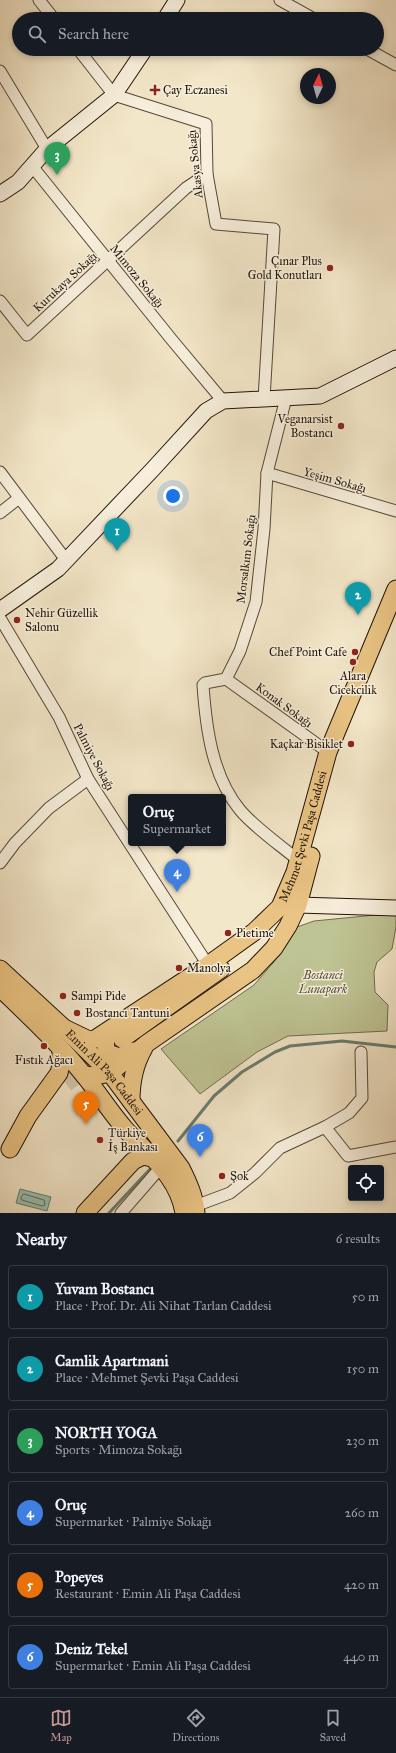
<!DOCTYPE html>
<html lang="en">
<head>
<meta charset="utf-8">
<style>
  :root { --surface:#171b24; --page:#242831; --text:#f1f3f6; --muted:#9ea1a6; --line:#363941; --accent:#c59692 }
  body { margin:0; font-family:"IM FELL Great Primer",serif; background:var(--page); color:var(--text) }
  .controls { position:absolute; right:12px; bottom:12px; display:grid; overflow:hidden; border-radius:4px; box-shadow:0 2px 6px #0003 }
  .controls button { width:36px; height:36px; display:grid; place-items:center; padding:0; border:0; border-bottom:1px solid var(--line); background:var(--surface); color:var(--text); font:20px sans-serif }
  .compass { position:absolute; left:300px; top:68px; width:36px; height:36px; border-radius:50%; background:var(--surface); box-shadow:0 2px 6px #0003; rotate:5deg }
  .you { position:absolute; left:173px; top:496px; width:14px; height:14px; margin:-10px; border:3px solid #fff; border-radius:50%; background:#1a73e8; box-shadow:0 0 0 6px #1a73e833 }
  .badge { display:grid; place-items:center; width:26px; height:26px; border-radius:50%; background:var(--accent); color:#fff; font-size:13px; font-weight:700 }
  .pin { position:absolute; translate:-50% -33px; filter:drop-shadow(0 1px 2px #0008) }
  .pin::after { content:''; position:absolute; top:21px; width:14px; height:12px; background:inherit; clip-path:polygon(0 0,100% 0,50% 100%) }
  .popup { position:absolute; left:128px; top:794px; width:98px; height:52px; box-sizing:border-box; display:grid; place-content:center; border-radius:4px; background:var(--surface); filter:drop-shadow(0 1px 3px #0005); font-size:13px; white-space:nowrap; color:var(--muted) }
  .popup b { font-size:15px; color:var(--text) }
  .popup::after { content:''; position:absolute; left:50%; top:100%; margin-left:-8px; border:8px solid transparent; border-top-color:var(--surface) }
  .list { margin:0; padding:0; list-style:none }
  h2 { display:flex; justify-content:space-between; align-items:center; height:52px; margin:0; padding:0 16px; font-size:17px }
  h2 small { font-size:13px; font-weight:400; color:var(--muted) }
  .list li { display:grid; grid-template-columns:26px 1fr auto; gap:12px; align-items:center; box-sizing:border-box; height:64px; margin:0 8px 8px; padding:0 8px; border:1px solid var(--line); border-radius:4px }
  .list b { display:block; font-size:15px; white-space:nowrap }
  .list p { margin:0; font-size:13px; white-space:nowrap; color:var(--muted) }
  .list em { font-size:13px; font-style:normal; color:var(--muted) }
  .icon { flex:none; width:22px; height:22px; fill:none; stroke:currentColor; stroke-width:2; stroke-linecap:round; stroke-linejoin:round }
  .map { position:relative; flex:none; width:396px; height:1213px; overflow:hidden }
  .search { position:absolute; background:var(--surface); box-shadow:0 2px 6px #0003; left:12px; right:12px; top:12px; height:44px; display:flex; align-items:center; gap:10px; box-sizing:border-box; padding:0 14px; border-radius:22px; color:var(--muted); font-size:15px }
  .sheet { height:484px; background:var(--surface) }
  nav { display:flex; justify-content:space-around; align-items:center; box-sizing:border-box; height:56px; border-top:1px solid var(--line); background:var(--surface); font-size:11px; color:var(--muted) }
  nav a { display:grid; justify-items:center; gap:2px }
  nav .on { color:var(--accent) }
  .map>svg:first-child { display:block }
</style>
</head>
<body>
<div class="map">
<svg width="396" height="1213" viewBox="0 0 396 1213">
  <rect width="100%" height="100%" fill="#f3e7c9"/>
  <filter id="stains"><feTurbulence type="fractalNoise" baseFrequency=".005" numOctaves="4"/><feColorMatrix values="0 0 0 0 .2 0 0 0 0 .09 0 0 0 0 .02 0 0 0 .5 -.17"/></filter>
  <radialGradient id="worn" r=".72"><stop offset=".6" stop-color="#630" stop-opacity="0"/><stop offset="1" stop-color="#630" stop-opacity=".3"/></radialGradient>
  <polygon fill="#bfc494" stroke="#706c4e" points="396,913 396,927 392,949 377,962 374,972 375,992 388,1005 387,1031 288,1036 257,1052 200,1094 161,1049 254,985 273,963 287,944 297,927 314,921"/>
  <polygon fill="#9cc0b3" stroke="#6a7b6f" points="20,1189 51,1197 47,1211 16,1203"/>
  <g fill="none" stroke-linecap="round" stroke-linejoin="round">
    <polygon stroke="#5e6a5e" stroke-width="1" points="24,1194 44,1200 45,1205 42,1206 22,1200 21,1198"/>
    <g stroke="#6a7b6f" stroke-width="3">
      <polyline points="178,1141 214,1096 242,1072 275,1052 290,1046 342,1041 396,1047"/>
      <polyline points="109,1213 152,1167"/>
    </g>
    <polyline stroke="#d3c7ac" stroke-width="17" stroke-dasharray="17 8" stroke-linecap="butt" points="66,1084 108,1050"/>
    <g stroke="#554839" stroke-width="13">
      <g id="street">
        <polyline points="39,0 54,19"/>
        <polyline points="280,0 314,19"/>
        <polyline points="78,49 114,95 206,124 207,174 216,224 274,229 264,399"/>
        <polyline points="367,49 396,65"/>
        <polyline points="0,71 47,149"/>
        <polyline points="32,166 172,340 223,401"/>
        <polyline points="0,301 27,335 186,188 207,174"/>
        <polyline points="0,472 66,560"/>
        <polyline points="267,473 396,511"/>
        <polyline points="0,513 19,498"/>
        <polyline points="0,618 59,717 88,779 208,965"/>
        <polyline points="226,679 240,651 256,602 264,529 267,473 286,398"/>
        <path d="M226,679L205,683L203,685C206,728 212,776 240,810C254,827 280,845 298,860"/>
        <polyline points="226,679 328,752"/>
        <polyline points="0,863 15,843 49,808 88,779"/>
        <polyline points="325,1127 348,1156 396,1147"/>
        <polyline points="195,1206 230,1193 255,1173 280,1148 325,1127 349,1113 362,1098 361,1052"/>
        <polyline points="121,1213 161,1167"/>
      </g>
    </g>
    <g stroke="#201309" stroke-width="17">
      <g id="secondary">
        <polyline points="165,19 177,0"/>
        <polyline points="0,194 18,182 47,149 114,95 145,49"/>
        <polyline points="0,610 58,569 153,469 206,411 223,401 320,396 396,358"/>
        <polyline points="287,906 298,905 396,908"/>
      </g>
    </g>
    <g stroke="#201309" stroke-width="19">
      <g id="primary">
        <path id="s1" d="M0,969L64,1028L110,1073L181,1168C188,1182 195,1197 196,1213"/>
        <path d="M0,988C29,1016 58,1043 83,1074C98,1092 110,1112 126,1130C149,1156 178,1176 184,1213"/>
        <path id="s2" d="M64,1028L89,1040L95,1039L208,965L254,932L280,907L295,872L328,752L396,589"/>
        <path d="M111,1029C106,1039 103,1043 108,1053L119,1057L134,1051"/>
        <polyline points="122,1039 221,969"/>
        <polyline points="84,1075 96,1076 110,1073 146,1044 253,970 274,948 288,926 298,905 311,856"/>
        <path d="M131,1101C131,1082 134,1065 144,1048"/>
        <polyline points="10,1149 28,1116 59,1073 61,1065 61,1049"/>
        <polyline points="85,1213 133,1161 143,1156 152,1158"/>
      </g>
    </g>
    <use href="#street" stroke="#f7efdc" stroke-width="11"/>
    <use href="#secondary" stroke="#f7efdc" stroke-width="15"/>
    <use href="#primary" stroke="#eac484" stroke-width="17"/>
  </g>
  <g fill="#8f2418" stroke="#f7efdc" stroke-width="1.5">
    <path d="M153 84h4v4h4v4h-4v4h-4v-4h-4v-4h4z"/>
    <circle cx="330" cy="268" r="4"/>
    <circle cx="341" cy="426" r="4"/>
    <circle cx="17" cy="620" r="4"/>
    <circle cx="355" cy="652" r="4"/>
    <circle cx="353" cy="662" r="4"/>
    <circle cx="351" cy="744" r="4"/>
    <circle cx="228" cy="933" r="4"/>
    <circle cx="179" cy="968" r="4"/>
    <circle cx="63" cy="996" r="4"/>
    <circle cx="77" cy="1013" r="4"/>
    <circle cx="44" cy="1046" r="4"/>
    <circle cx="100" cy="1140" r="4"/>
    <circle cx="222" cy="1176" r="4"/>
  </g>
  <g text-anchor="middle" dominant-baseline="central" stroke-width="3" stroke-linejoin="round" paint-order="stroke">
    <g font-size="12" fill="#201309" stroke="#f7efdc" text-anchor="start">
      <text x="163" y="90">Çay Eczanesi</text>
      <text x="322" y="261" text-anchor="end">Çınar Plus<tspan x="322" dy="14">Gold Konutları</tspan></text>
      <text x="333" y="419" text-anchor="end">Veganarsist<tspan x="333" dy="14">Bostancı</tspan></text>
      <text x="25" y="613">Nehir Güzellik<tspan x="25" dy="14">Salonu</tspan></text>
      <text x="347" y="652" text-anchor="end">Chef Point Cafe</text>
      <text x="353" y="676" text-anchor="middle">Alara<tspan x="353" dy="14">Cicekcilik</tspan></text>
      <text x="343" y="744" text-anchor="end">Kaçkar Bisiklet</text>
      <text x="236" y="933">Pietime</text>
      <text x="187" y="968">Manolya</text>
      <text x="71" y="996">Sampi Pide</text>
      <text x="85" y="1013">Bostancı Tantuni</text>
      <text x="44" y="1060" text-anchor="middle">Fıstık Ağacı</text>
      <text x="108" y="1133">Türkiye<tspan x="108" dy="14">İş Bankası</tspan></text>
      <text x="230" y="1176">Şok</text>
    </g>
    <g font-size="12" fill="#201309" stroke="#f7efdc">
      <text transform="translate(195 164) rotate(-96)">Akasya Sokağı</text>
      <text transform="translate(137 276) rotate(51)">Mimoza Sokağı</text>
      <text transform="translate(65 282) rotate(-43)">Kurukaya Sokağı</text>
      <text transform="translate(335 480) rotate(16)">Yeşim Sokağı</text>
      <text transform="translate(246 559) rotate(-83)">Morsalkım Sokağı</text>
      <text transform="translate(284 705) rotate(36)">Konak Sokağı</text>
      <text transform="translate(94 757) rotate(62)">Palmiye Sokağı</text>
      <text stroke="none"><textPath href="#s2" startOffset="336">Mehmet Şevki Paşa Caddesi</textPath></text>
      <text stroke="none"><textPath href="#s1" startOffset="147">Emin Ali Paşa Caddesi</textPath></text>
    </g>
    <g font-size="12" font-style="italic" fill="#58513a" stroke="#f7efdc">
      <text x="323" y="975">Bostanci<tspan x="323" dy="14">Lunapark</tspan></text>
    </g>
  </g>
  <rect width="100%" height="100%" filter="url(#stains)"/>
  <rect width="100%" height="100%" fill="url(#worn)"/>
</svg>
<div class="controls">
<button><svg class="icon" aria-label="locate" viewBox="0 0 24 24"><circle cx="12" cy="12" r="6"/><path d="M12 2v4M12 18v4M2 12h4M18 12h4"/></svg></button>
</div>
<svg class="compass" viewBox="-18 -18 36 36"><path d="M0-13l5 13h-10z" fill="#e53935"/><path d="M0 13l5-13h-10z" fill="#9ea1a6"/></svg>
<div class="you"></div>
<div class="pin badge" style="left:117px;top:551px;background:#0f9aa8">1</div>
<div class="pin badge" style="left:358px;top:615px;background:#0f9aa8">2</div>
<div class="pin badge" style="left:57px;top:175px;background:#2e9e5b">3</div>
<div class="pin badge" style="left:177px;top:892px;background:#3f7fe0">4</div>
<div class="popup"><b>Oruç</b>Supermarket</div>
<div class="pin badge" style="left:86px;top:1124px;background:#e8710a">5</div>
<div class="pin badge" style="left:200px;top:1157px;background:#3f7fe0">6</div>
<div class="search"><svg class="icon" aria-label="search" viewBox="0 0 24 24"><circle cx="10" cy="10" r="6"/><path d="M15 15l6 6"/></svg>Search here</div>
</div>
<section class="sheet">
<h2>Nearby<small>6 results</small></h2>
<ul class="list">
<li><span class="badge" style="background:#0f9aa8">1</span><div><b>Yuvam Bostancı</b><p>Place · Prof. Dr. Ali Nihat Tarlan Caddesi</p></div><em>50 m</em></li>
<li><span class="badge" style="background:#0f9aa8">2</span><div><b>Camlik Apartmani</b><p>Place · Mehmet Şevki Paşa Caddesi</p></div><em>150 m</em></li>
<li><span class="badge" style="background:#2e9e5b">3</span><div><b>NORTH YOGA</b><p>Sports · Mimoza Sokağı</p></div><em>230 m</em></li>
<li><span class="badge" style="background:#3f7fe0">4</span><div><b>Oruç</b><p>Supermarket · Palmiye Sokağı</p></div><em>260 m</em></li>
<li><span class="badge" style="background:#e8710a">5</span><div><b>Popeyes</b><p>Restaurant · Emin Ali Paşa Caddesi</p></div><em>420 m</em></li>
<li><span class="badge" style="background:#3f7fe0">6</span><div><b>Deniz Tekel</b><p>Supermarket · Emin Ali Paşa Caddesi</p></div><em>440 m</em></li>
</ul>
</section>
<nav>
<a class="on"><svg class="icon" aria-label="map" viewBox="0 0 24 24"><path d="M3 6l6-2 6 2 6-2v14l-6 2-6-2-6 2zM9 4v14M15 6v14"/></svg>Map</a>
<a><svg class="icon" aria-label="directions" viewBox="0 0 24 24"><path d="M12 3l9 9-9 9-9-9zM9 14v-3h6M13 9l2 2-2 2"/></svg>Directions</a>
<a><svg class="icon" aria-label="saved" viewBox="0 0 24 24"><path d="M7 4h10v16l-5-4-5 4z"/></svg>Saved</a>
</nav>
</body>
</html>
